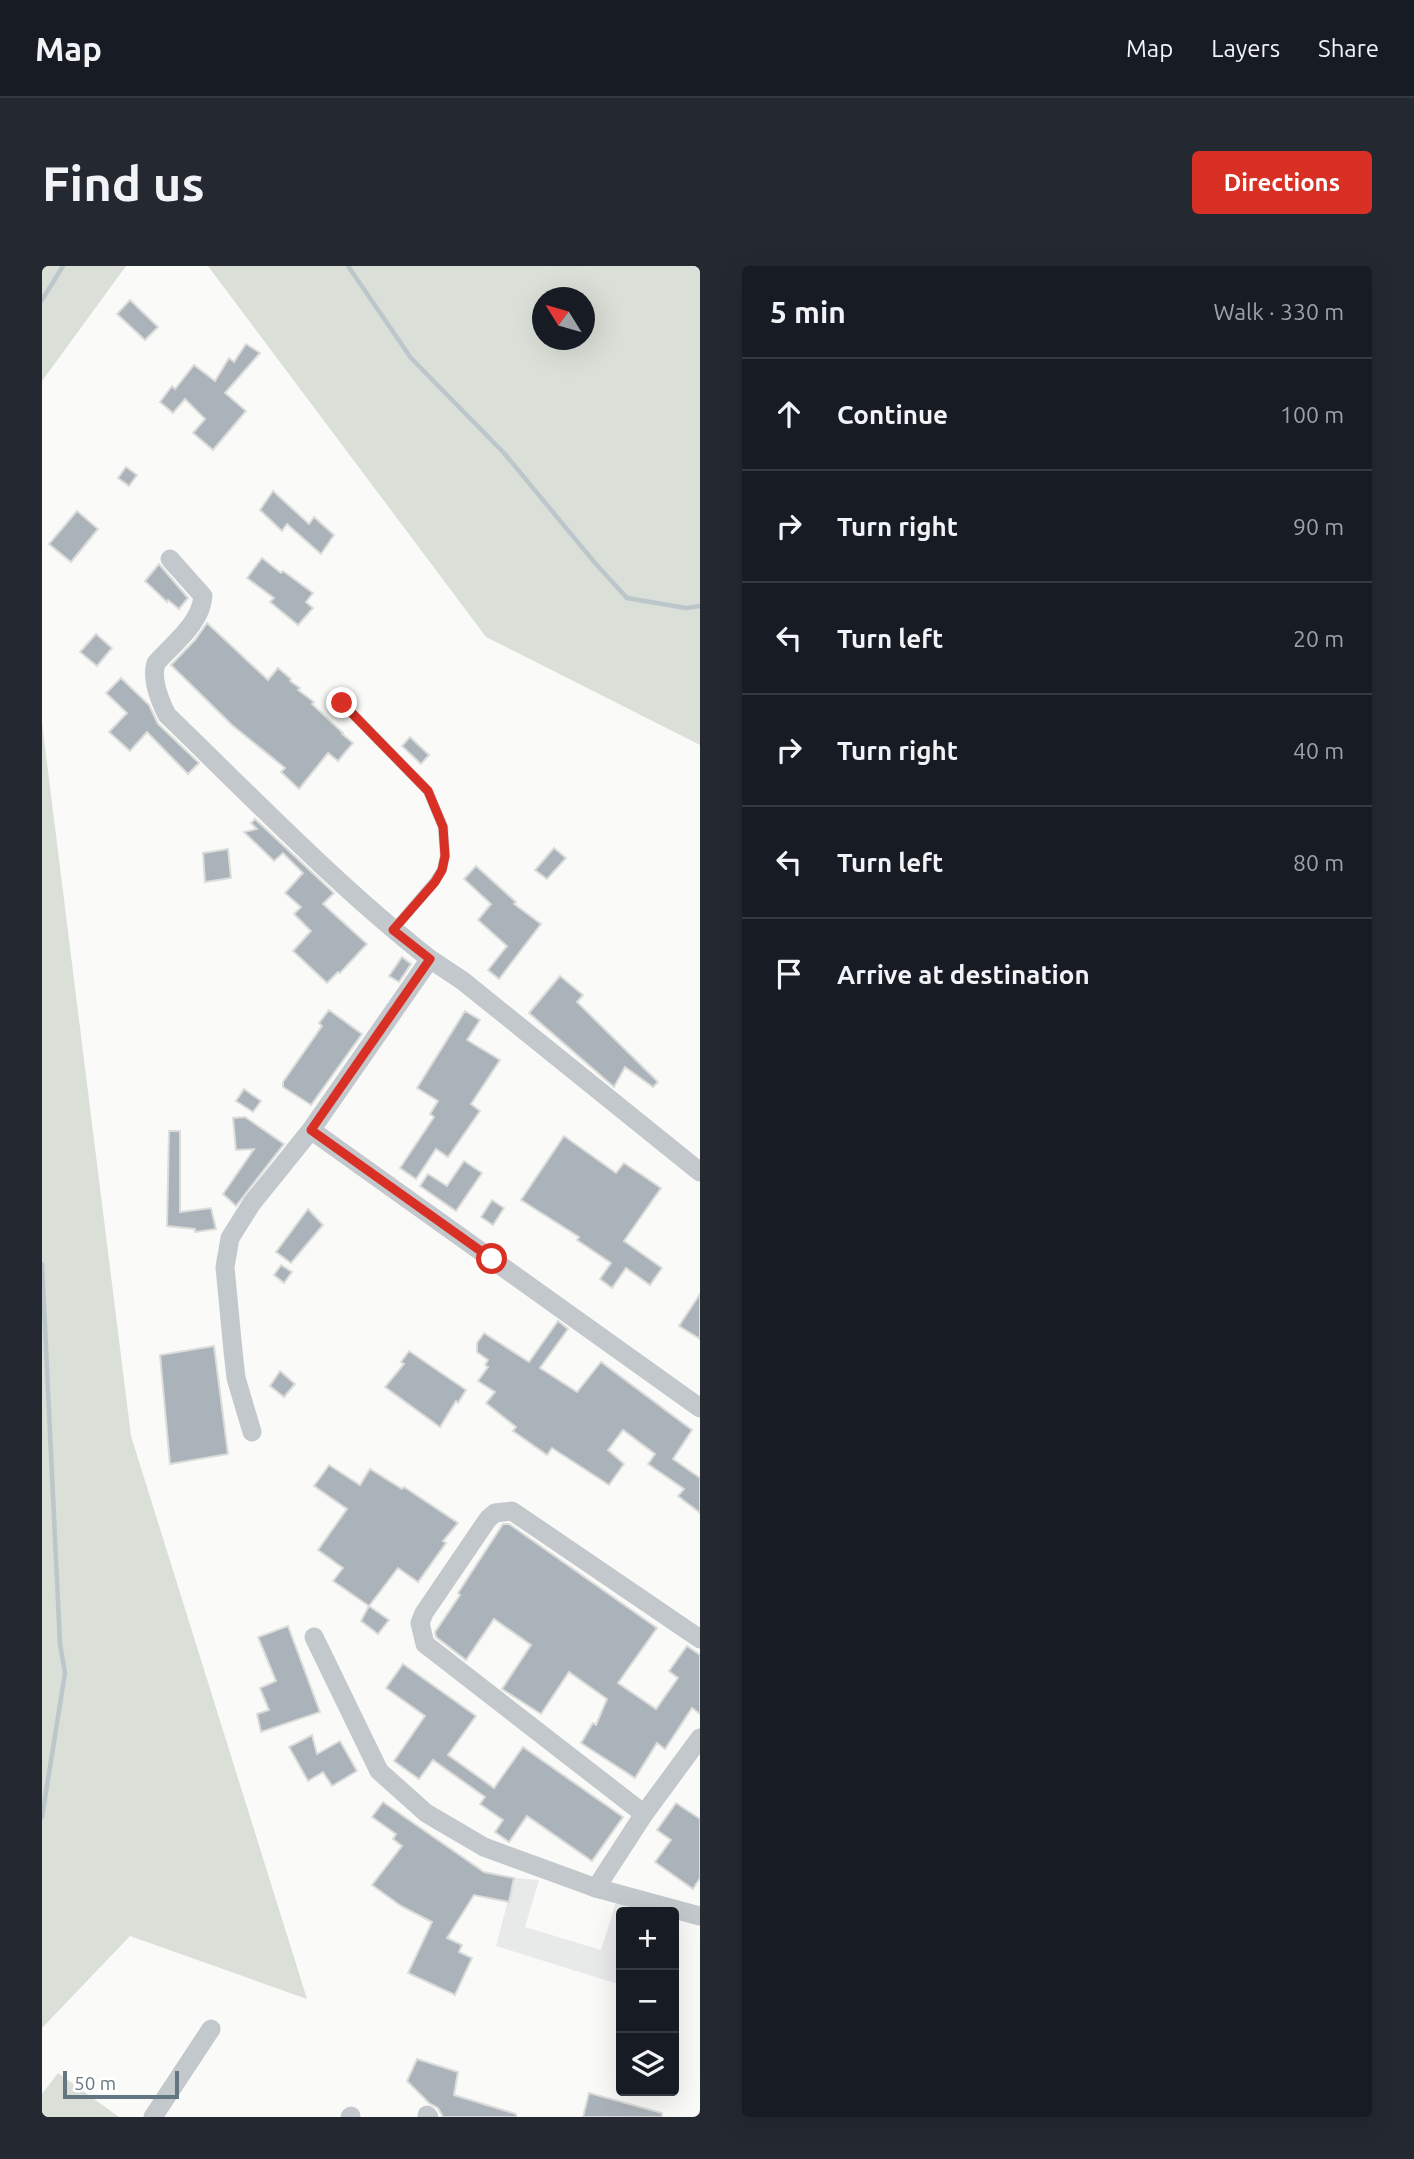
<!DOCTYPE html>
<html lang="en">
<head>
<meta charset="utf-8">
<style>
  :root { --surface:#171b24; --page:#242831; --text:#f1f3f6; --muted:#9ea1a6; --line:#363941; --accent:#d93025 }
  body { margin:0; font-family:Ubuntu,sans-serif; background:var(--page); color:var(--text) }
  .controls { position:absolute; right:21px; bottom:21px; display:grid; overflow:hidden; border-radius:7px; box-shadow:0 7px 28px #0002 }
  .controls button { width:63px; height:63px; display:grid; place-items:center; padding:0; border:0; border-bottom:2px solid var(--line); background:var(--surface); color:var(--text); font:35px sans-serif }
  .compass { position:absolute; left:490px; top:21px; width:63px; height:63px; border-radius:50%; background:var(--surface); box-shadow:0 7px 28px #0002; rotate:307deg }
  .scale { position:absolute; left:21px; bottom:18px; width:116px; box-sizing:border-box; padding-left:7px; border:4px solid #657683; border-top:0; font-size:19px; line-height:24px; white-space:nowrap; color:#657683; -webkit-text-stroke:5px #fff; paint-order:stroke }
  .stop { position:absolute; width:21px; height:21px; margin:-16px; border:5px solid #d93025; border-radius:50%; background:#fff }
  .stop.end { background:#d93025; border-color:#fff; box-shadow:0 2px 7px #0008 }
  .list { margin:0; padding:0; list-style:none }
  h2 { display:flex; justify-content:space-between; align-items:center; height:91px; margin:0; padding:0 28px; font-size:30px }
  h2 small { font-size:23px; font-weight:400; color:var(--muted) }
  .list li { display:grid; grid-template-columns:46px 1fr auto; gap:21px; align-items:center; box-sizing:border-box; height:112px; padding:0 28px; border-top:2px solid var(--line) }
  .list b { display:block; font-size:26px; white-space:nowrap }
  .list em { font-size:23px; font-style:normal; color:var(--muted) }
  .icon { flex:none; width:38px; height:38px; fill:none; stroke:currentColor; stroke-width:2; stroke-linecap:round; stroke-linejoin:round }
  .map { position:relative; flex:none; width:658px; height:1851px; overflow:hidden; border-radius:7px }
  header { display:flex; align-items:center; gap:42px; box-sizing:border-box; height:98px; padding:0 35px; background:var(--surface); border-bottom:2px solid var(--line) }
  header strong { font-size:33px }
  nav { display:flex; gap:38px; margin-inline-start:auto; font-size:24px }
  .intro { display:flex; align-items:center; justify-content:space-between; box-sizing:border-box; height:168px; padding:0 42px }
  h1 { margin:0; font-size:49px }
  .button { padding:18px 32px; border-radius:7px; background:var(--accent); color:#fff; font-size:24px; font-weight:700 }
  main { display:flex; gap:42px; padding:0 42px }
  aside { flex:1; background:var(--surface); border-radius:7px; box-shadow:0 7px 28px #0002 }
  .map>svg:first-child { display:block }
</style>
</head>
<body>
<header>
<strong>Map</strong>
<nav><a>Map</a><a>Layers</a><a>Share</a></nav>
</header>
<div class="intro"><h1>Find us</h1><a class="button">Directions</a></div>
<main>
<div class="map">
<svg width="658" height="1851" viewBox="0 0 658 1851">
  <rect width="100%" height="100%" fill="#fafaf8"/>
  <polygon fill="#e8e9e9" points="472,1612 497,1614 483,1661 559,1684 575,1633 604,1642 603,1646 579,1646 579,1719 454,1680"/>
  <g fill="#dadfd7" fill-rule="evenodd">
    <polygon points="0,0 84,0 0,115"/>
    <path d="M166,0H658V479L444,371ZM500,32H542V74H500Z"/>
    <polygon points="0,457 89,1170 265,1733 88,1670 0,1762"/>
    <polygon points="16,1807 77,1851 0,1851 0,1828"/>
  </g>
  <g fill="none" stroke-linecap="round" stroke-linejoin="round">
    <g stroke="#bbc7cb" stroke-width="4.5">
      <polyline points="306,0 369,92 462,187 553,297 585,332 644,342 658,340"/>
      <polyline points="0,34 21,0"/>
      <polyline points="0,998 18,1378 23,1407 0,1551"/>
    </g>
  </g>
  <g fill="#aab3b9" stroke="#dcdcda" stroke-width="2">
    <polygon points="88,34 116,61 103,74 75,48"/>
    <polygon points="204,78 218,87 183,127 204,145 171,184 151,167 163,153 143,133 131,147 118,136 130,120 133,123 152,99 173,115 187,92 192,96"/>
    <polygon points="84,201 95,209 87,220 76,212"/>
    <polygon points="231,225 267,258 272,251 292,269 279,288 245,258 240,265 218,244"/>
    <polygon points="35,245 56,263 29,296 7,278"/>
    <polygon points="220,292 239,307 241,305 271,327 264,336 271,342 256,359 228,336 232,332 205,312"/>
    <polygon points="117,298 146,332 137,343 126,334 125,336 103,315"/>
    <polygon points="165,357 226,414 236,402 249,413 248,415 258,422 256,424 272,436 270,438 301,467 300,468 311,477 296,495 286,487 257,523 239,506 243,502 190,459 129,399 153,374"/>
    <polygon points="54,368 70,382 55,400 38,386"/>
    <polygon points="79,412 107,439 116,458 157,497 146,508 105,466 88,485 67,466 85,447 64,427"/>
    <polygon points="368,471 387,489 379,498 360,480"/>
    <polygon points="213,553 292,627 281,638 325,678 298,707 296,706 285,717 251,685 269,665 252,648 259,641 243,627 261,607 241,587 232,595 202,566 215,563 209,557"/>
    <polygon points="512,582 524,592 505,613 493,604"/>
    <polygon points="186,583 189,612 163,616 161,587"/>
    <polygon points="434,600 474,636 472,638 499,658 457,713 446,704 465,680 436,654 449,638 422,613"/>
    <polygon points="360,691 369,698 357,716 347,710"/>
    <polygon points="518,710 541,729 535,736 616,816 611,821 583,801 572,821 487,747"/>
    <polygon points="287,744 320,768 269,839 241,821 241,816 280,760 277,757"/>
    <polygon points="423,745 438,754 425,774 458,794 429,838 438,845 406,891 394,883 374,913 358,902 392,851 388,848 396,835 375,822"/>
    <polygon points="202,823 219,835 211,846 194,835"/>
    <polygon points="203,851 242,878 194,940 181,928 212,883 194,884 191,852"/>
    <polygon points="127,865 138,865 138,946 169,942 174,963 153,966 153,963 125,960"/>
    <polygon points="522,870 574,907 582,897 619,922 582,975 620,1002 608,1019 584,1002 570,1022 558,1013 569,997 535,974 537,971 479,934"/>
    <polygon points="422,895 440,907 414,945 378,920 386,908 405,920"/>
    <polygon points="450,934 462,942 451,959 439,951"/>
    <polygon points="266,943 281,959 249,997 234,986"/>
    <polygon points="239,999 250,1006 242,1017 232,1009"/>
    <polygon points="658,1028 658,1073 637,1060"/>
    <polygon points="516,1055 526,1063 498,1102 535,1126 559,1096 650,1164 631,1193 658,1212 658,1247 636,1230 642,1223 606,1198 613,1188 581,1164 566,1184 582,1198 567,1219 510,1182 505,1189 471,1165 474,1161 444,1137 453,1126 436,1115 446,1101 443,1099 446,1094 435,1086 435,1077 442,1067 487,1096"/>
    <polygon points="172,1080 186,1188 128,1198 118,1089"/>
    <polygon points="367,1085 424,1124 416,1137 414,1135 398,1161 343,1121 362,1098 359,1096"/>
    <polygon points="238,1105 253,1118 242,1131 228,1120"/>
    <polygon points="287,1199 318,1219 328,1203 360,1223 362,1221 416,1257 401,1275 404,1277 376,1316 356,1302 327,1340 291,1315 301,1302 276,1284 305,1243 272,1220"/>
    <polygon points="461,1258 467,1258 615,1362 576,1417 614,1443 636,1412 627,1405 645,1380 658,1389 658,1448 650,1442 623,1483 615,1477 593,1512 539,1477 551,1457 554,1459 565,1433 527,1406 499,1448 460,1423 489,1379 452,1353 424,1394 394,1371 393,1366 418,1329 416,1327"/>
    <polygon points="327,1340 347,1354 336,1368 319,1355"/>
    <polygon points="246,1360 278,1446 219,1466 215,1448 227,1444 218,1422 234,1415 216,1371"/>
    <polygon points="361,1398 434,1450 406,1489 452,1522 481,1481 581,1551 550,1595 485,1550 467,1576 453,1566 461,1554 438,1538 443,1531 391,1494 377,1513 352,1495 383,1450 344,1422"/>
    <polygon points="270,1469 275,1488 298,1475 315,1505 290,1520 281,1506 266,1515 247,1481"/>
    <polygon points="341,1536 442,1606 472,1612 467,1636 432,1629 405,1672 420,1679 417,1686 430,1692 413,1729 366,1707 390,1656 359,1640 330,1619 360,1580 351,1573 354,1568 330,1551"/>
    <polygon points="634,1537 658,1553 658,1612 651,1623 613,1596 629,1574 615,1564"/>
    <polygon points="375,1793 416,1806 412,1829 474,1848 474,1851 401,1851 396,1842 387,1837 365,1815"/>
    <polygon points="547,1827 620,1847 620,1851 541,1851"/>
  </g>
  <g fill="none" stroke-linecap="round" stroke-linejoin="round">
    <polyline stroke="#c3c8cc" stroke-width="10" points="300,437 386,525 401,561 403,590 400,604 392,616 351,664"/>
    <g stroke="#c3c8cc" stroke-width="19">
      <path d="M128,293L161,330C159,357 132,377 114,397C109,413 118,435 125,449C211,532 294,619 388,693"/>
      <polyline points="269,864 658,1142"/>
      <polyline points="210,1166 194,1112 191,1085 183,1001 188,972 210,937 269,864 388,693 421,715 658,906"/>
      <polyline points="272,1371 337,1505 384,1547 442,1581 554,1622 658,1650"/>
      <polyline points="602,1548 383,1378 378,1357 382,1347 446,1253 453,1247 470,1245 658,1373"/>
      <polyline points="554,1622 602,1548 658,1472"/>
      <polyline points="385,1849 387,1851"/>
      <polyline points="111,1851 169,1763"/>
      <polyline points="308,1851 309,1850"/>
    </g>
  </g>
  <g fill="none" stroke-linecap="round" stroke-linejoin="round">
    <polyline stroke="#d93025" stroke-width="9" points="300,437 386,525 401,561 403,590 400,604 393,616 351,664 388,693 269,864 450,993"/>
  </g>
</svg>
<div class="controls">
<button>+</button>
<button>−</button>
<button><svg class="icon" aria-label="layers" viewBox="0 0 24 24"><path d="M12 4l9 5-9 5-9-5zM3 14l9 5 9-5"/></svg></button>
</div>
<svg class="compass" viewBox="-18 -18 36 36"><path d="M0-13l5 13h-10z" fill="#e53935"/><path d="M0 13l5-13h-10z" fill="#9ea1a6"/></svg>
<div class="scale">50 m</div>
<div class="stop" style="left:450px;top:993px"></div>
<div class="stop end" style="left:300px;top:437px"></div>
</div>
<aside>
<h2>5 min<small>Walk · 330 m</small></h2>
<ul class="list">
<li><svg class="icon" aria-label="ahead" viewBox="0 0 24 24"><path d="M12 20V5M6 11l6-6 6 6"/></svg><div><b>Continue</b></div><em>100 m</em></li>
<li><svg class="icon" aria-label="right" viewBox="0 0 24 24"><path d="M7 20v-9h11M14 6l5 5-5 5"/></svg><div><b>Turn right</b></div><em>90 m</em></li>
<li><svg class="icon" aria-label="left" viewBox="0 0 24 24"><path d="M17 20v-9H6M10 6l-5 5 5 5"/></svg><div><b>Turn left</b></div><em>20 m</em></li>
<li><svg class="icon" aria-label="right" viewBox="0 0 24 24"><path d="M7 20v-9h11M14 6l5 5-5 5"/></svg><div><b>Turn right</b></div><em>40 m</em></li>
<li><svg class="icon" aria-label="left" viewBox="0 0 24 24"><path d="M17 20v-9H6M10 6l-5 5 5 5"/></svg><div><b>Turn left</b></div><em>80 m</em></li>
<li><svg class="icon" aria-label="arrive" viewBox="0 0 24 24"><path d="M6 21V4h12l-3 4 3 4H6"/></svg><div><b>Arrive at destination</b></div></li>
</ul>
</aside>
</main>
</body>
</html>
